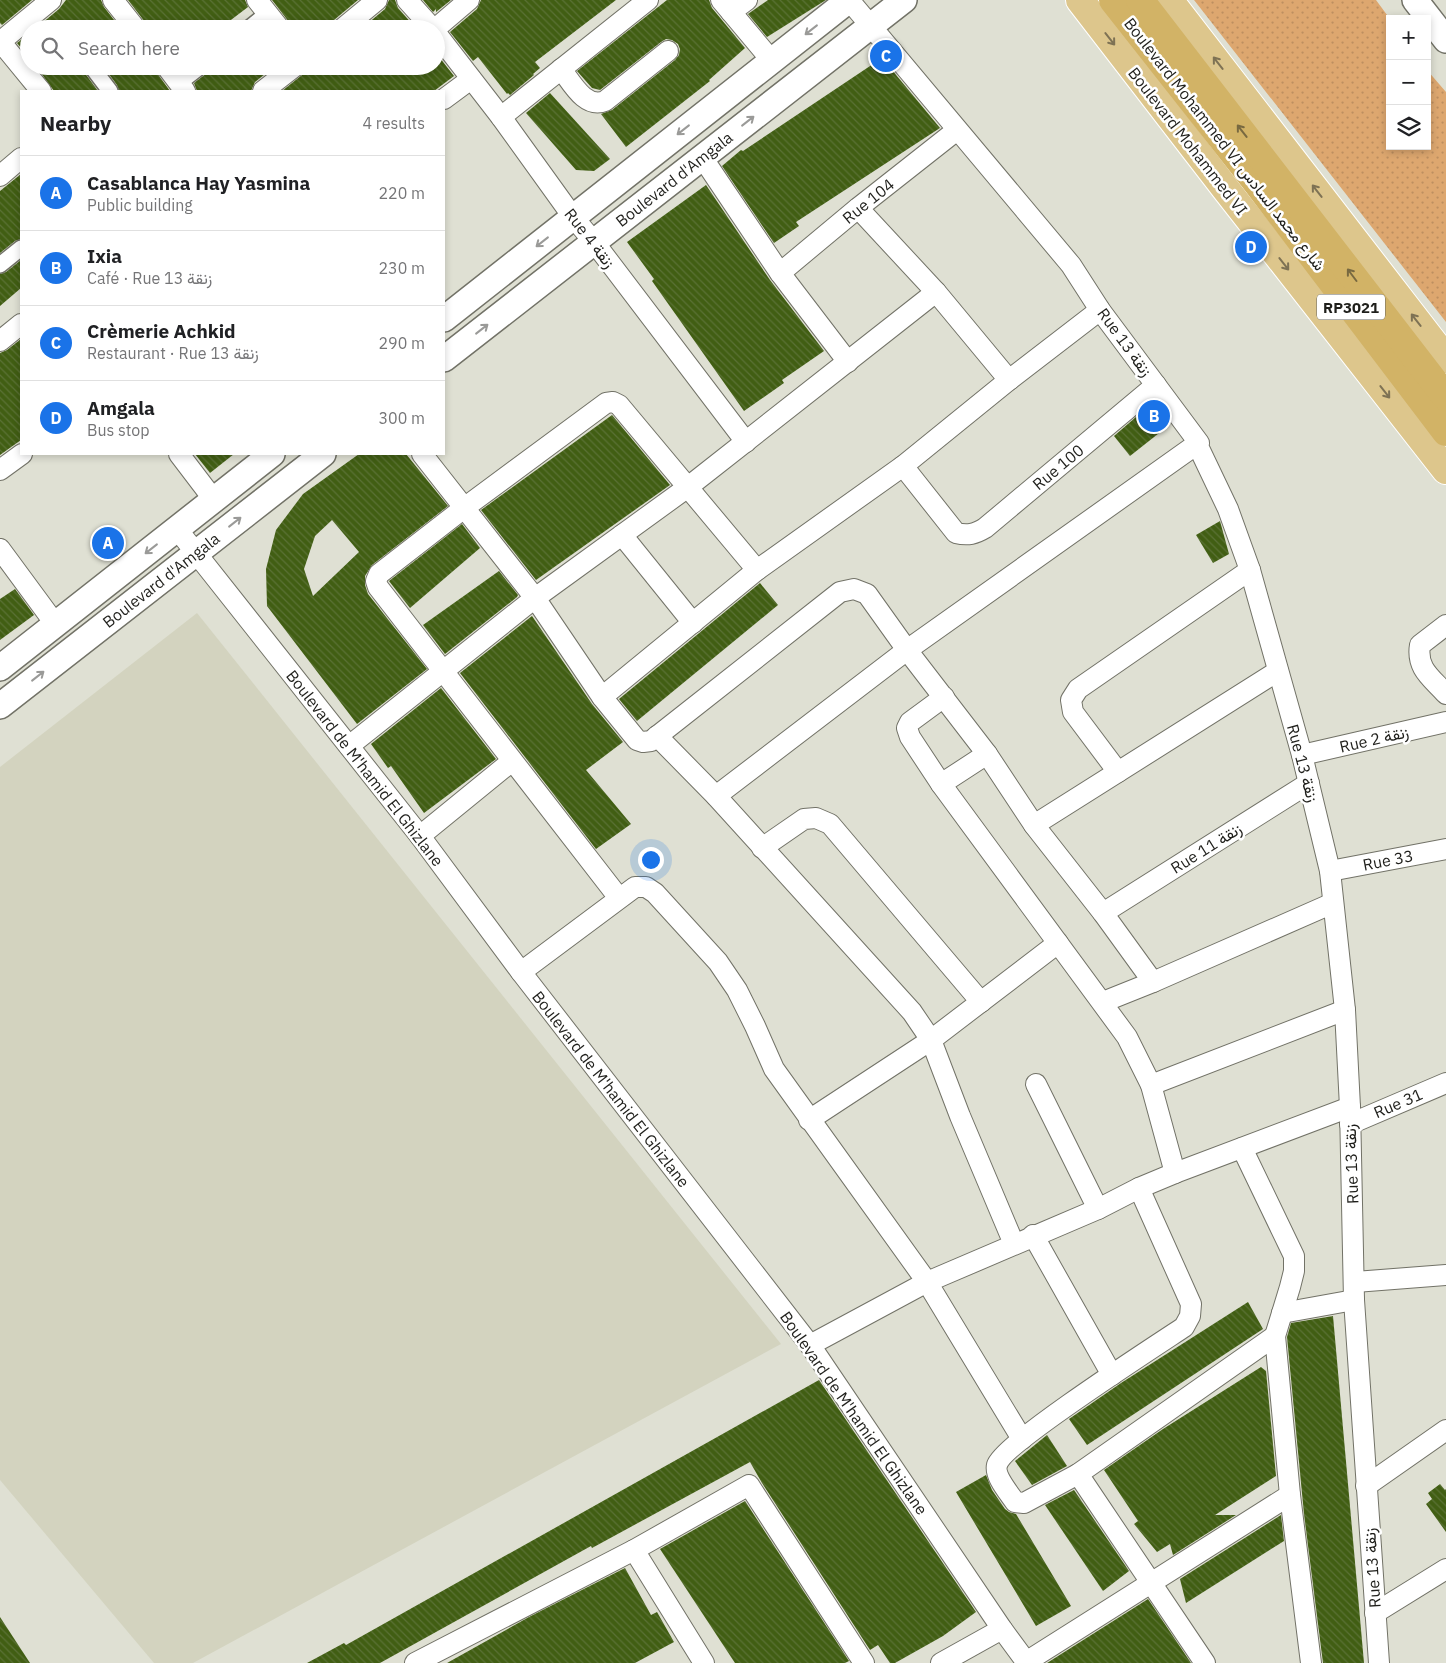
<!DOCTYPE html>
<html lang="en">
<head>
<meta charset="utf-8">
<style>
  :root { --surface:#fff; --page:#f6f6f6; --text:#202124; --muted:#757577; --line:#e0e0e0; --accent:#1a73e8 }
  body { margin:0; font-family:"IBM Plex Sans",Vazirmatn,sans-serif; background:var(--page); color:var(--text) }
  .controls { position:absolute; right:15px; top:15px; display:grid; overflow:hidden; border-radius:0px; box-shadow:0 2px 8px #0003 }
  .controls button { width:45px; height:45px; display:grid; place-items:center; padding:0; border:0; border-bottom:1px solid var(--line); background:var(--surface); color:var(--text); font:25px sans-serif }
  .you { position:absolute; left:650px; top:859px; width:18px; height:18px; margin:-12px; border:4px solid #fff; border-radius:50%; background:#1a73e8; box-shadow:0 0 0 8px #1a73e833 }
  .badge { display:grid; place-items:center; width:32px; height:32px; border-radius:50%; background:var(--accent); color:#fff; font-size:16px; font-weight:700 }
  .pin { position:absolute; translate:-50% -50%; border:2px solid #fff; box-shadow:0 1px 5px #0006 }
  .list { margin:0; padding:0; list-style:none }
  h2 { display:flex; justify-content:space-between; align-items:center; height:65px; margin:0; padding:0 20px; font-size:21px }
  h2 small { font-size:16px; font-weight:400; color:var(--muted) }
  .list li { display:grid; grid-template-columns:32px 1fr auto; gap:15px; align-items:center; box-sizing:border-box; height:75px; padding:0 20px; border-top:1px solid var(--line) }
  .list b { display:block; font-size:19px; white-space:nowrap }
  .list p { margin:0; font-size:16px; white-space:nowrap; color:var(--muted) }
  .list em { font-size:16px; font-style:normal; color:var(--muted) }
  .icon { flex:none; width:28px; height:28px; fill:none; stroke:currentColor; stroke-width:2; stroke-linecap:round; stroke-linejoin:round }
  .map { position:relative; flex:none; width:1446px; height:1663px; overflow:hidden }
  .search { position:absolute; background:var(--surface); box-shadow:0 2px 8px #0003; left:20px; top:20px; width:425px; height:55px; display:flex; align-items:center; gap:12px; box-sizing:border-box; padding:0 18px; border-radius:28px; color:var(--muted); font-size:19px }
  .panel { position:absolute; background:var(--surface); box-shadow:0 2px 8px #0003; left:20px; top:90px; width:425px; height:365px; border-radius:0px }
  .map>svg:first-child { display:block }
</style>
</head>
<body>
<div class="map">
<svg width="1446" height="1663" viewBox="0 0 1446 1663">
  <defs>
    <pattern id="grass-dots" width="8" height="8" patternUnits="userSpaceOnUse" patternTransform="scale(1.25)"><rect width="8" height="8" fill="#dda76f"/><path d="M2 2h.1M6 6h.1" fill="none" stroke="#bd8f60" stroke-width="1.8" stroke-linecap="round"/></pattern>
    <pattern id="building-back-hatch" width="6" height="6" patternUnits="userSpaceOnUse" patternTransform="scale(1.25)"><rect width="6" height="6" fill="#415e13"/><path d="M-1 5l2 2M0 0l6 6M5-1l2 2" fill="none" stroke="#5a7135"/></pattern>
  </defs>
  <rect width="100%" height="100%" fill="#dfe0d3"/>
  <polygon fill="#d3d3bf" points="197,613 781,1344 193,1663 154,1663 0,1480 0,767"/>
  <polygon fill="url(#grass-dots)" points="1194,0 1376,0 1390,19 1390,146 1427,146 1427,70 1446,92 1446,322"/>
  <g fill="url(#building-back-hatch)" fill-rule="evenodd">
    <polygon points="0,0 32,0 2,25 0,23"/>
    <polygon points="66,0 101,0 104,7 121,29 35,29 59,9"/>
    <polygon points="128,0 245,0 248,7 219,29 148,29 145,22"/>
    <polygon points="272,0 358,0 334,20 330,29 292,29 289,22"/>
    <polygon points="389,0 395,0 398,8 414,26 411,29 361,29 385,9"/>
    <polygon points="423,0 451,0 436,12 436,9 433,12"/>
    <polygon points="481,0 616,0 535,62 540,68 533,74 534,75 510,95 508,93 507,94 478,57 473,61 450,32 477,9"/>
    <polygon points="667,0 709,0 712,8 745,48 709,80 710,81 626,147 601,114 612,110 675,60 679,55 680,49 678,44 672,40 666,39 661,42 600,90 592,88 577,71"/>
    <polygon points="768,0 826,0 767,37 748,14"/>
    <polygon points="29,34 29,57 17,43"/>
    <polygon points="436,53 454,76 434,91 282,91 302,75 307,66 436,66"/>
    <polygon points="882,58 940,128 796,222 799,226 774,243 722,166 741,150 743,151"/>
    <polygon points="36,66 82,66 84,72 98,91 54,91"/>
    <polygon points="103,66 154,66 157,73 170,91 119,91 117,85"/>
    <polygon points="210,66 275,66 255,82 251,91 197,91 194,83 207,73"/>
    <polygon points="550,93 610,159 594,171 576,170 526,113"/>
    <polygon points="21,174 21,239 15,241 0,253 0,191"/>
    <polygon points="706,185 770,280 824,351 782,380 784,383 744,411 652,281 654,279 627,242"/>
    <polygon points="21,260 21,288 0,306 0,274 6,272"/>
    <polygon points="21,339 21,440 0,455 0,353 7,350"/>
    <polygon points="1151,404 1168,426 1130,456 1114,436"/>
    <polygon points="612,415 670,485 536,580 481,510"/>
    <polygon points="195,454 234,454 210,473"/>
    <path d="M359,454H406L448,506L372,565L365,576V585L368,594L427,669L357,724L267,606L266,569L276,530L303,494ZM332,520L359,552L313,596L304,569L315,536Z"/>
    <polygon points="1220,521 1229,554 1213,563 1196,535"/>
    <polygon points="462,524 480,548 410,608 389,581"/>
    <polygon points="499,571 518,595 517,597 445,654 423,625"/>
    <polygon points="760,583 778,605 637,721 619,699"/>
    <polygon points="15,589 34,615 0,640 0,599"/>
    <polygon points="532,616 592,704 623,742 586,770 631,824 596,849 460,673"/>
    <polygon points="441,688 496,759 424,813 391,766 388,768 371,744"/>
    <polygon points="1248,1302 1263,1329 1087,1445 1069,1419 1121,1383"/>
    <polygon points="1333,1316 1364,1663 1323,1663 1304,1514 1287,1337 1291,1323"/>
    <polygon points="1261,1367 1266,1371 1276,1476 1215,1515 1236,1515 1173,1555 1170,1544 1157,1552 1134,1524 1138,1521 1104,1470 1163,1429"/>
    <polygon points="819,1380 976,1612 943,1636 895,1663 890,1663 878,1645 870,1650 762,1483 750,1462 592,1548 591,1546 380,1663 307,1663 344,1643 346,1645"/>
    <polygon points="1047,1435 1067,1466 1032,1485 1015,1461"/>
    <polygon points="986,1475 992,1490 1005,1509 1009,1512 1016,1514 1071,1606 1036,1626 956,1492"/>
    <polygon points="1440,1484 1445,1490 1446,1489 1446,1532 1426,1504 1432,1499 1428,1493"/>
    <polygon points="1074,1490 1129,1571 1103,1591 1045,1505"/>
    <polygon points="745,1501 849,1661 845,1663 735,1663 660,1549"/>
    <polygon points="1281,1515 1284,1541 1186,1603 1180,1579"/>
    <polygon points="625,1568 651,1615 657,1612 674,1642 635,1663 447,1663 529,1617"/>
    <polygon points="1148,1599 1191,1663 1047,1663"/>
    <polygon points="0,1617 30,1663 0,1663"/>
  </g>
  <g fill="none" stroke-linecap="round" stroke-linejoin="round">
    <g stroke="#727267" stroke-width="18">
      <g id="pedestrian">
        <polyline points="248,29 268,13"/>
        <polyline points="91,66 110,91"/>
        <polyline points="179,83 201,66"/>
        <polyline points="0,265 21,248"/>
      </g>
    </g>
    <g stroke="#727267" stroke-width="22">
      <g id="minor">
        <polyline points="113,0 136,29"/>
        <polyline points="257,0 280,29"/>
        <polyline points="407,0 433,29"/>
        <polyline points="721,0 772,61"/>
        <polyline points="849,0 1071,265 1100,310 1199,443 1197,444 1228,509 1250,570 1302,755 1330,871 1345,1010 1350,1107 1354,1300 1379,1663"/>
        <polyline points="731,12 747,0"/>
        <polyline points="342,29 377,0"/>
        <polyline points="435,29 469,0"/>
        <polyline points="436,33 501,117 573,217 594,242 746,442"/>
        <polyline points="0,41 41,91"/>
        <polyline points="0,42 51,0"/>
        <polyline points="166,66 185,91"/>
        <path d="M561,69C572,83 585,109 605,101L668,51"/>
        <polyline points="263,91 295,66"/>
        <polyline points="444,99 471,79"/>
        <polyline points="501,117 648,0"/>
        <polyline points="702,157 780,273 848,362"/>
        <polyline points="0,176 21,158"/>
        <polyline points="858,208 936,292 1009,380"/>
        <polyline points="780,273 858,208 957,130"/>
        <polyline points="0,341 21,324"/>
        <polyline points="179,454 214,500"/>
        <polyline points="422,454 535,598 602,697 637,740 643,742 651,741 840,592 854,589 867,594 907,650 987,754 1034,825 1103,913 1153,982"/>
        <path d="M903,466L956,533C968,536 975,534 985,528L1156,385"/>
        <polyline points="0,470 22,454"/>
        <polyline points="177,529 420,836 521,972 810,1345 1002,1629 1027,1663"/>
        <polyline points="622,535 693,623"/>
        <polyline points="0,549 56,625"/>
        <path d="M1446,625L1420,645C1416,669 1432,678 1446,694"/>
        <polyline points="602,697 757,570 903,466 1009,380 1100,310"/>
        <polyline points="944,697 910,722 907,728 910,737 941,784 1127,1037 1151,1085 1175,1173"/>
        <polyline points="657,736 716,796 912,1012 931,1040 960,1116 1014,1244"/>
        <polyline points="349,746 535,598 688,487 936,292"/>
        <polyline points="1302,755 1446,722"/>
        <polyline points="1118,772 1073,712 1071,700 1078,689 1250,570"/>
        <polyline points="941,784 987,754"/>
        <polyline points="716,796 907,650 1197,444"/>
        <polyline points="1034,825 1278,671"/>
        <polyline points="420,836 512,761"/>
        <polyline points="762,848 804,819 816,818 830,824 981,1002"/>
        <polyline points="1330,871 1446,849"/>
        <polyline points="619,898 378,587 376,581 379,574 464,508 606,403 613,402 619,405 757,570"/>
        <polyline points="1103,913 1309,783"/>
        <polyline points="521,972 635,887 646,887 655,893 718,962 737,990 755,1026 774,1069 927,1282 1022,1439"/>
        <polyline points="1103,1002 1153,982 1333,903"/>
        <polyline points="1036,1084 1098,1209"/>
        <polyline points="1151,1085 1345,1010"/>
        <polyline points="809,1120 931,1040 1058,943"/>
        <polyline points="1350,1124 1446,1083"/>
        <polyline points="1242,1148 1294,1256 1294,1271 1290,1287 1275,1336 1290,1495 1311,1663"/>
        <path d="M1139,1188L1191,1304L1190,1316L1184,1327C1157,1345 1003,1444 997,1465C994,1476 1009,1493 1015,1502L1024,1503L1078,1474L1275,1336"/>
        <polyline points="1033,1235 1112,1375"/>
        <polyline points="1355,1282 1446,1275"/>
        <polyline points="1282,1313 1354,1300"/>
        <polyline points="810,1345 927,1282 1098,1209 1139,1188 1175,1173 1350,1107"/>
        <polyline points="1078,1474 1205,1663"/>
        <polyline points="1366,1486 1446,1430"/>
        <polyline points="634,1550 704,1663"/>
        <polyline points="1375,1613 1446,1569"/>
        <polyline points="1026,1662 1290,1495"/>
        <polyline points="415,1663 634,1550 749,1485 864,1663"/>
        <polyline points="941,1663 1002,1629"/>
      </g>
    </g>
    <g stroke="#727267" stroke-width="28">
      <g id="tertiary">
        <polyline points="1415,0 1446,40"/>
        <polyline points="444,319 849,0"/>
        <polyline points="444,359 904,0"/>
        <polyline points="0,668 272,454"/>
        <polyline points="0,706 323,454"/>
      </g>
    </g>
    <g stroke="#fff" stroke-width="30">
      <g id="primary">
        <polyline points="1080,0 1225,188 1446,470"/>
        <polyline points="1169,0 1446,359"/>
      </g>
    </g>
    <g stroke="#fff" stroke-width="30">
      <g id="trunk">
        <polyline points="1113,0 1257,183 1446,432"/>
        <polyline points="1140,0 1446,397"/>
      </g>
    </g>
    <use href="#pedestrian" stroke="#fff" stroke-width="15"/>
    <use href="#minor" stroke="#fff" stroke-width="20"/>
    <use href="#tertiary" stroke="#fff" stroke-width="25"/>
    <use href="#primary" stroke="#ddc68c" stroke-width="28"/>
    <use href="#trunk" stroke="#d2b366" stroke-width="28"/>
  </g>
  <defs><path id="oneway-shaft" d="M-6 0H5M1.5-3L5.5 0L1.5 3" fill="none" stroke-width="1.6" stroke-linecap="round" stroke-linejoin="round" transform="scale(1.25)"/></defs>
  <g stroke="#9a9a98">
    <use href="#oneway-shaft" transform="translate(811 30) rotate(142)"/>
    <use href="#oneway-shaft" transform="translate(748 121) rotate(-38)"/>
    <use href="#oneway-shaft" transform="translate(683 130) rotate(142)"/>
    <use href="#oneway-shaft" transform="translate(542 242) rotate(142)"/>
    <use href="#oneway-shaft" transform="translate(482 329) rotate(-38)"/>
    <use href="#oneway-shaft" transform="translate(235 522) rotate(-38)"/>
    <use href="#oneway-shaft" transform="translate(151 549) rotate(142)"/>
    <use href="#oneway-shaft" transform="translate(38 676) rotate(-38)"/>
  </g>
  <g stroke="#7e7254">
    <use href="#oneway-shaft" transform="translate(1110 39) rotate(52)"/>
    <use href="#oneway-shaft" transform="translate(1218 63) rotate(-128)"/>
    <use href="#oneway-shaft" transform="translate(1317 191) rotate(-128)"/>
    <use href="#oneway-shaft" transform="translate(1284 264) rotate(52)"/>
    <use href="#oneway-shaft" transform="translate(1416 320) rotate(-128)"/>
    <use href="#oneway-shaft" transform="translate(1385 392) rotate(52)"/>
  </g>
  <g stroke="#786940">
    <use href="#oneway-shaft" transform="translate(1242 131) rotate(-128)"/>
    <use href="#oneway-shaft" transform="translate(1352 275) rotate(-127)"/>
  </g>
  <g text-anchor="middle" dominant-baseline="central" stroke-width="5" stroke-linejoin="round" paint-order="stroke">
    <rect fill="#fff" stroke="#62625f" stroke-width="1" x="1317" y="294.5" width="68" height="25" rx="4"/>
    <g font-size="15" font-weight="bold" fill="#1f1f1b">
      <text x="1351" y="307">RP3021</text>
    </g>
    <g font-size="16" fill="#1f1f1b" stroke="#fff">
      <text transform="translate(1188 141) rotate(52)">Boulevard Mohammed VI</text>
      <text transform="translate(1225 144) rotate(52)">Boulevard Mohammed VI شارع محمد السادس</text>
      <text transform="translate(674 179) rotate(-38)">Boulevard d'Amgala</text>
      <text transform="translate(868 201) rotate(-39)">Rue 104</text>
      <text transform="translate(590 238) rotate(52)">Rue 4 زنقة</text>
      <text transform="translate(1125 342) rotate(54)">Rue 13 زنقة</text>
      <text transform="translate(1058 467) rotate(-40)">Rue 100</text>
      <text transform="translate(161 580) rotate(-38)">Boulevard d'Amgala</text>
      <text transform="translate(1374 739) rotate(-13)">Rue 2 زنقة</text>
      <text transform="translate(1303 763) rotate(75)">Rue 13 زنقة</text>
      <text transform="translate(365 768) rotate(52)">Boulevard de M'hamid El Ghizlane</text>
      <text transform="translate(1206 848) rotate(-32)">Rue 11 زنقة</text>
      <text transform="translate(1388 860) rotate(-11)">Rue 33</text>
      <text transform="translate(611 1089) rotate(52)">Boulevard de M'hamid El Ghizlane</text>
      <text transform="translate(1398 1103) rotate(-23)">Rue 31</text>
      <text transform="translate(1351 1164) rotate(-92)">Rue 13 زنقة</text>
      <text transform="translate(854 1413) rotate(55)">Boulevard de M'hamid El Ghizlane</text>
      <text transform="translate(1372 1568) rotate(-94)">Rue 13 زنقة</text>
    </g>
  </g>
</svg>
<div class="controls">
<button>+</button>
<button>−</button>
<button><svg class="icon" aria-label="layers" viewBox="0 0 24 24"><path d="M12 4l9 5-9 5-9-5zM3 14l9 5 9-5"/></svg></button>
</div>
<div class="you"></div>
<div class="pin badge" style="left:108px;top:543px">A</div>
<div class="pin badge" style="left:1154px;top:416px">B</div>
<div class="pin badge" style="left:886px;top:56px">C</div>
<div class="pin badge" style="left:1251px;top:247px">D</div>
<div class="search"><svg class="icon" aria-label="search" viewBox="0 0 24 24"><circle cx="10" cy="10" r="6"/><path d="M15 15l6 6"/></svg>Search here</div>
<section class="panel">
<h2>Nearby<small>4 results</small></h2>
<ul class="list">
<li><span class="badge">A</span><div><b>Casablanca Hay Yasmina</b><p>Public building</p></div><em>220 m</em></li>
<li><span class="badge">B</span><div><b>Ixia</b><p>Café · Rue 13 زنقة</p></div><em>230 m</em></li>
<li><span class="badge">C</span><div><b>Crèmerie Achkid</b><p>Restaurant · Rue 13 زنقة</p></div><em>290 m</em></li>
<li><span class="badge">D</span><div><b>Amgala</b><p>Bus stop</p></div><em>300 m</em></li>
</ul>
</section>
</div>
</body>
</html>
